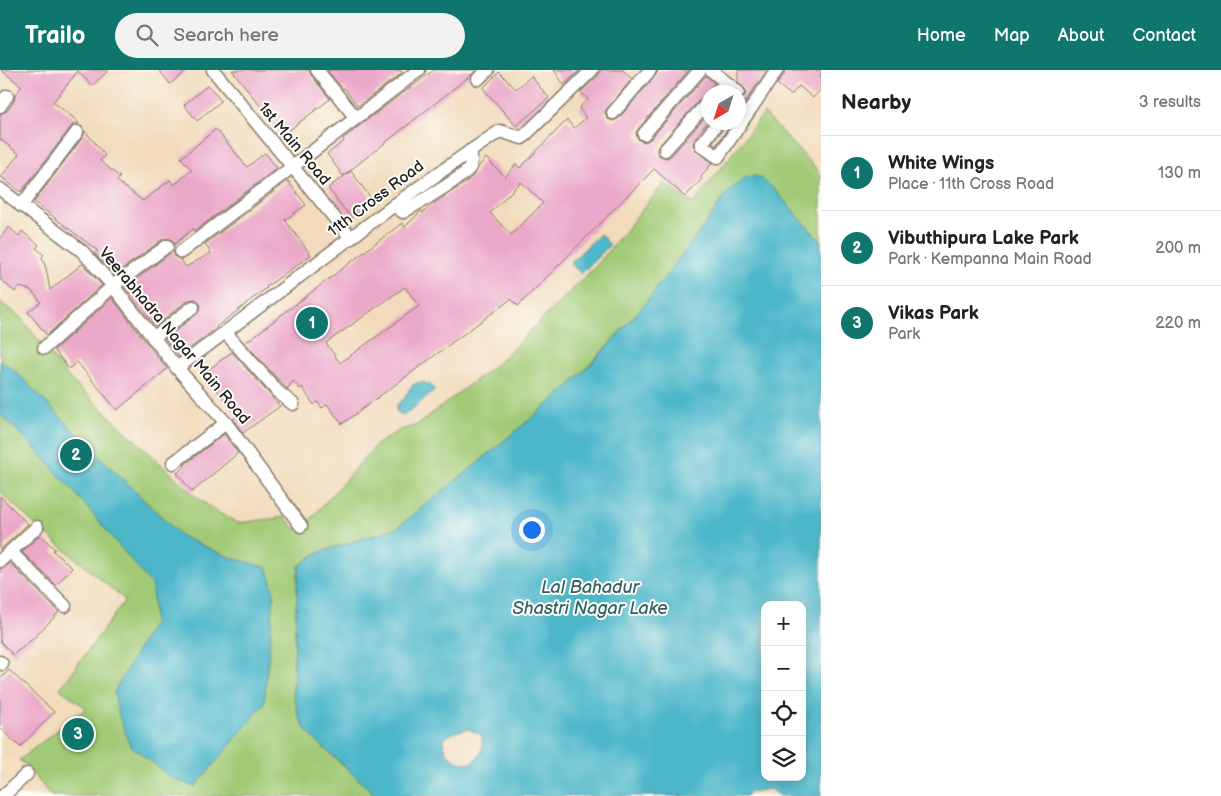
<!DOCTYPE html>
<html lang="en">
<head>
<meta charset="utf-8">
<style>
  :root { --surface:#fff; --page:#f2f2f2; --text:#222; --muted:#767676; --line:#e0e0e0; --accent:#0f766e }
  body { margin:0; font-family:"Balsamiq Sans",sans-serif; background:var(--page); color:var(--text) }
  .controls { position:absolute; right:15px; bottom:15px; display:grid; overflow:hidden; border-radius:10px; box-shadow:0 2px 12px #0003 }
  .controls button { width:45px; height:45px; display:grid; place-items:center; padding:0; border:0; border-bottom:1px solid var(--line); background:var(--surface); color:var(--text); font:25px sans-serif }
  .compass { position:absolute; left:701px; top:15px; width:45px; height:45px; border-radius:50%; background:var(--surface); box-shadow:0 2px 12px #0003; rotate:219deg }
  .you { position:absolute; left:531px; top:459px; width:18px; height:18px; margin:-12px; border:4px solid #fff; border-radius:50%; background:#1a73e8; box-shadow:0 0 0 8px #1a73e833 }
  .badge { display:grid; place-items:center; width:32px; height:32px; border-radius:50%; background:var(--accent); color:#fff; font-size:16px; font-weight:700 }
  .pin { position:absolute; translate:-50% -50%; border:2px solid #fff; box-shadow:0 1px 5px #0006 }
  .list { margin:0; padding:0; list-style:none }
  h2 { display:flex; justify-content:space-between; align-items:center; height:65px; margin:0; padding:0 20px; font-size:21px }
  h2 small { font-size:16px; font-weight:400; color:var(--muted) }
  .list li { display:grid; grid-template-columns:32px 1fr auto; gap:15px; align-items:center; box-sizing:border-box; height:75px; padding:0 20px; border-top:1px solid var(--line) }
  .list b { display:block; font-size:19px; white-space:nowrap }
  .list p { margin:0; font-size:16px; white-space:nowrap; color:var(--muted) }
  .list em { font-size:16px; font-style:normal; color:var(--muted) }
  .icon { flex:none; width:28px; height:28px; fill:none; stroke:currentColor; stroke-width:2; stroke-linecap:round; stroke-linejoin:round }
  .map { position:relative; flex:none; width:821px; height:726px; overflow:hidden }
  header { display:flex; align-items:center; gap:30px; box-sizing:border-box; height:70px; padding:0 25px; background:var(--accent); color:#fff }
  header strong { font-size:24px }
  nav { display:flex; gap:28px; margin-inline-start:auto; font-size:18px }
  .search { width:350px; height:45px; background:var(--page); display:flex; align-items:center; gap:12px; box-sizing:border-box; padding:0 18px; border-radius:28px; color:var(--muted); font-size:19px }
  main { display:flex }
  aside { flex:1; background:var(--surface) }
  .map>svg:first-child { display:block }
</style>
</head>
<body>
<header>
<strong>Trailo</strong>
<div class="search"><svg class="icon" aria-label="search" viewBox="0 0 24 24"><circle cx="10" cy="10" r="6"/><path d="M15 15l6 6"/></svg>Search here</div>
<nav><a>Home</a><a>Map</a><a>About</a><a>Contact</a></nav>
</header>
<main>
<div class="map">
<svg width="821" height="726" viewBox="0 0 821 726">
  <rect width="100%" height="100%" fill="#fdfcf7"/>
  <filter id="ink" filterUnits="userSpaceOnUse"><feTurbulence type="fractalNoise" baseFrequency=".02" numOctaves="2"/><feDisplacementMap in="SourceGraphic" scale="10" xChannelSelector="R" yChannelSelector="G"/><feConvolveMatrix kernelMatrix="1 2 1 2 8 2 1 2 1" color-interpolation-filters="sRGB"/></filter>
  <filter id="wash" filterUnits="userSpaceOnUse"><feTurbulence type="fractalNoise" baseFrequency=".0096" numOctaves="4" result="noise"/><feDisplacementMap in="SourceGraphic" scale="20" xChannelSelector="R" yChannelSelector="G"/><feGaussianBlur stdDeviation="1.12" result="paint"/><feColorMatrix in="noise" values="0 0 0 0 0 0 0 0 0 0 0 0 0 0 0 0 0 1.4 0 .05"/><feComposite in="paint" operator="in"/></filter>
  <g filter="url(#wash)">
    <rect width="100%" height="100%" fill="#f2dbbc"/>
    <polygon fill="#a2ca76" stroke="#5f7349" points="764,43 821,104 821,172 772,117 727,123 704,156 643,236 599,285 564,321 474,396 397,458 317,483 299,496 297,518 293,621 299,647 307,662 377,726 51,726 25,694 19,690 86,638 60,619 125,530 32,452 0,422 0,232 20,247 71,310 194,425 215,441 238,453 285,447 295,459 308,452 377,374 400,360 417,355 499,292 597,195 664,113 693,134"/>
    <g fill="#4db7ca" stroke="#346a73" fill-rule="evenodd">
      <path d="M747,106L759,107L772,117L821,172V726H780L770,719L750,722L746,726H377L307,662L299,647L293,621L297,518L299,496L317,483L397,458L474,396L564,321L600,285L643,236L704,156L727,123ZM765,535H802V707H765ZM468,659L482,665V681L473,693L458,692L446,682L443,669L455,662Z"/>
      <polygon points="600,164 610,175 581,204 570,193"/>
      <polygon points="0,289 19,305 101,388 181,466 229,487 268,498 274,525 264,634 195,717 172,708 130,675 119,646 114,622 154,552 152,515 71,418 31,374 0,344"/>
      <path d="M423,312L431,315L435,320L406,344C401,345 398,344 396,340L397,334C411,328 404,313 423,312Z"/>
    </g>
    <g id="blocks">
      <g fill="#eba9c9" fill-rule="evenodd">
        <polygon points="1,0 109,0 92,16 78,1 53,32 76,50 79,54 74,54 71,57 21,122 1,107 19,84 0,69 0,44 7,41 14,31 15,25 22,16"/>
        <polygon points="159,0 188,0 170,14"/>
        <polygon points="232,0 309,0 311,5 330,29 283,65"/>
        <polygon points="327,0 400,0 402,3 358,36 344,18 343,19"/>
        <polygon points="434,0 476,0 471,5 409,54 343,106 327,84 344,71 343,69 368,49"/>
        <polygon points="554,0 580,0 564,15"/>
        <path d="M601,0H623L632,9L605,41L606,46L608,49L612,51L616,50L619,48L656,5L658,0H689L638,59L636,63L637,67L639,70L643,72L647,71L650,69L706,6L714,13L709,19L708,24L702,27L657,78V83L660,86L667,88L671,86L708,44V51L694,70L693,75L696,81L712,93L701,107L702,109L685,127L654,99L518,236L511,229L342,354L327,334L322,338L317,332L314,335L302,317L300,319L293,311L287,319L284,316L245,273L402,153L405,157L421,141L423,143L430,136L465,113L473,106L476,102L479,96L486,88L505,107L516,94L520,98L567,50L574,58L586,48L579,38L588,29L581,22L598,6ZM521,112L543,133L511,165L490,143ZM405,217L419,236L340,293L326,273Z"/>
        <polygon points="738,0 767,0 738,42 738,30 744,27 746,23 745,19 738,12"/>
        <polygon points="785,0 821,0 821,19 813,28 799,16 791,25 777,14 784,5"/>
        <polygon points="499,2 516,19 531,6 549,28 516,56 483,18"/>
        <polygon points="208,15 221,31 197,51 184,35"/>
        <polygon points="726,52 732,52 716,76 712,73 725,57"/>
        <polygon points="216,59 247,97 265,83 277,98 195,161 193,159 175,174 173,171 170,168 163,169 114,205 95,183 98,181 34,132 83,67 85,61 105,85 100,91 120,107 117,111 143,131 170,110 174,115 192,100 181,88"/>
        <polygon points="351,101 373,131 351,148 328,118"/>
        <polygon points="288,111 306,135 285,150 311,185 266,217 267,218 244,235 245,235 216,257 217,258 209,264 179,287 165,269 198,243 201,236 199,232 196,229 188,230 155,256 125,218 173,181 175,187 181,190 186,197 211,183 205,174"/>
        <polygon points="9,157 19,166 22,161 39,175 36,178 44,185 42,187 46,198 50,220 82,194 102,215 47,265 28,242 41,232 31,220 19,217 15,222 0,209 0,168"/>
        <polygon points="112,228 167,299 117,340 77,292 69,299 54,280"/>
        <polygon points="232,282 280,336 243,363 233,349 237,346 204,303"/>
        <polygon points="224,364 238,383 192,422 177,403 185,396 184,395"/>
        <polygon points="0,426 28,454 0,480"/>
        <polygon points="40,465 55,479 53,481 72,498 56,515 22,482"/>
        <polygon points="10,493 59,542 34,568 13,585 0,571 0,499 5,497"/>
        <polygon points="9,600 54,642 20,677 0,658 0,609"/>
      </g>
    </g>
  </g>
  <g filter="url(#ink)">
    <use href="#blocks" fill-opacity="0" stroke="#877c6c" stroke-width="1"/>
    <g fill="none" stroke-linecap="round" stroke-linejoin="round">
      <g stroke="#877c6c" stroke-width="15">
        <g id="street">
          <polyline points="213,0 351,168"/>
          <polyline points="317,0 356,48"/>
          <polyline points="711,0 738,22"/>
          <polyline points="478,9 488,0"/>
          <polyline points="717,22 726,13"/>
          <polyline points="0,36 7,26"/>
          <polyline points="613,43 650,0"/>
          <polyline points="718,52 701,75 718,87 777,0"/>
          <polyline points="644,64 700,0"/>
          <polyline points="665,80 708,32"/>
          <polyline points="0,119 82,181 113,216 177,298 226,353 301,456"/>
          <path d="M394,135L403,142C415,135 466,106 470,97C472,91 471,87 470,81"/>
          <polyline points="21,136 77,62"/>
          <polyline points="181,182 419,0"/>
          <polyline points="226,263 278,322 293,334"/>
          <polyline points="153,268 193,237"/>
          <polyline points="44,278 113,216 167,176"/>
          <path d="M177,298C285,219 389,135 500,61L522,68L592,0"/>
          <polyline points="173,393 226,353"/>
          <polyline points="11,482 65,536"/>
          <polyline points="0,491 37,457"/>
          <polyline points="0,592 2,594"/>
          <polyline points="3,726 27,704"/>
        </g>
      </g>
      <use href="#street" stroke="#fff" stroke-width="12"/>
    </g>
  </g>
  <g text-anchor="middle" dominant-baseline="central" stroke-width="4" stroke-linejoin="round" paint-order="stroke">
    <g font-size="16" fill="#1c1c1c" stroke="#fdfcf7">
      <text transform="translate(294 74) rotate(50)">1st Main Road</text>
      <text transform="translate(376 129) rotate(-37)">11th Cross Road</text>
      <text transform="translate(174 266) rotate(50)">Veerabhadra Nagar Main Road</text>
    </g>
    <g font-size="18" font-style="italic" fill="#32626a" stroke="#fdfcf7">
      <text x="590" y="517">Lal Bahadur<tspan x="590" dy="21">Shastri Nagar Lake</tspan></text>
    </g>
  </g>
</svg>
<div class="controls">
<button>+</button>
<button>−</button>
<button><svg class="icon" aria-label="locate" viewBox="0 0 24 24"><circle cx="12" cy="12" r="6"/><path d="M12 2v4M12 18v4M2 12h4M18 12h4"/></svg></button>
<button><svg class="icon" aria-label="layers" viewBox="0 0 24 24"><path d="M12 4l9 5-9 5-9-5zM3 14l9 5 9-5"/></svg></button>
</div>
<svg class="compass" viewBox="-18 -18 36 36"><path d="M0-13l5 13h-10z" fill="#e53935"/><path d="M0 13l5-13h-10z" fill="#767676"/></svg>
<div class="you"></div>
<div class="pin badge" style="left:312px;top:253px">1</div>
<div class="pin badge" style="left:76px;top:385px">2</div>
<div class="pin badge" style="left:78px;top:664px">3</div>
</div>
<aside>
<h2>Nearby<small>3 results</small></h2>
<ul class="list">
<li><span class="badge">1</span><div><b>White Wings</b><p>Place · 11th Cross Road</p></div><em>130 m</em></li>
<li><span class="badge">2</span><div><b>Vibuthipura Lake Park</b><p>Park · Kempanna Main Road</p></div><em>200 m</em></li>
<li><span class="badge">3</span><div><b>Vikas Park</b><p>Park</p></div><em>220 m</em></li>
</ul>
</aside>
</main>
</body>
</html>
